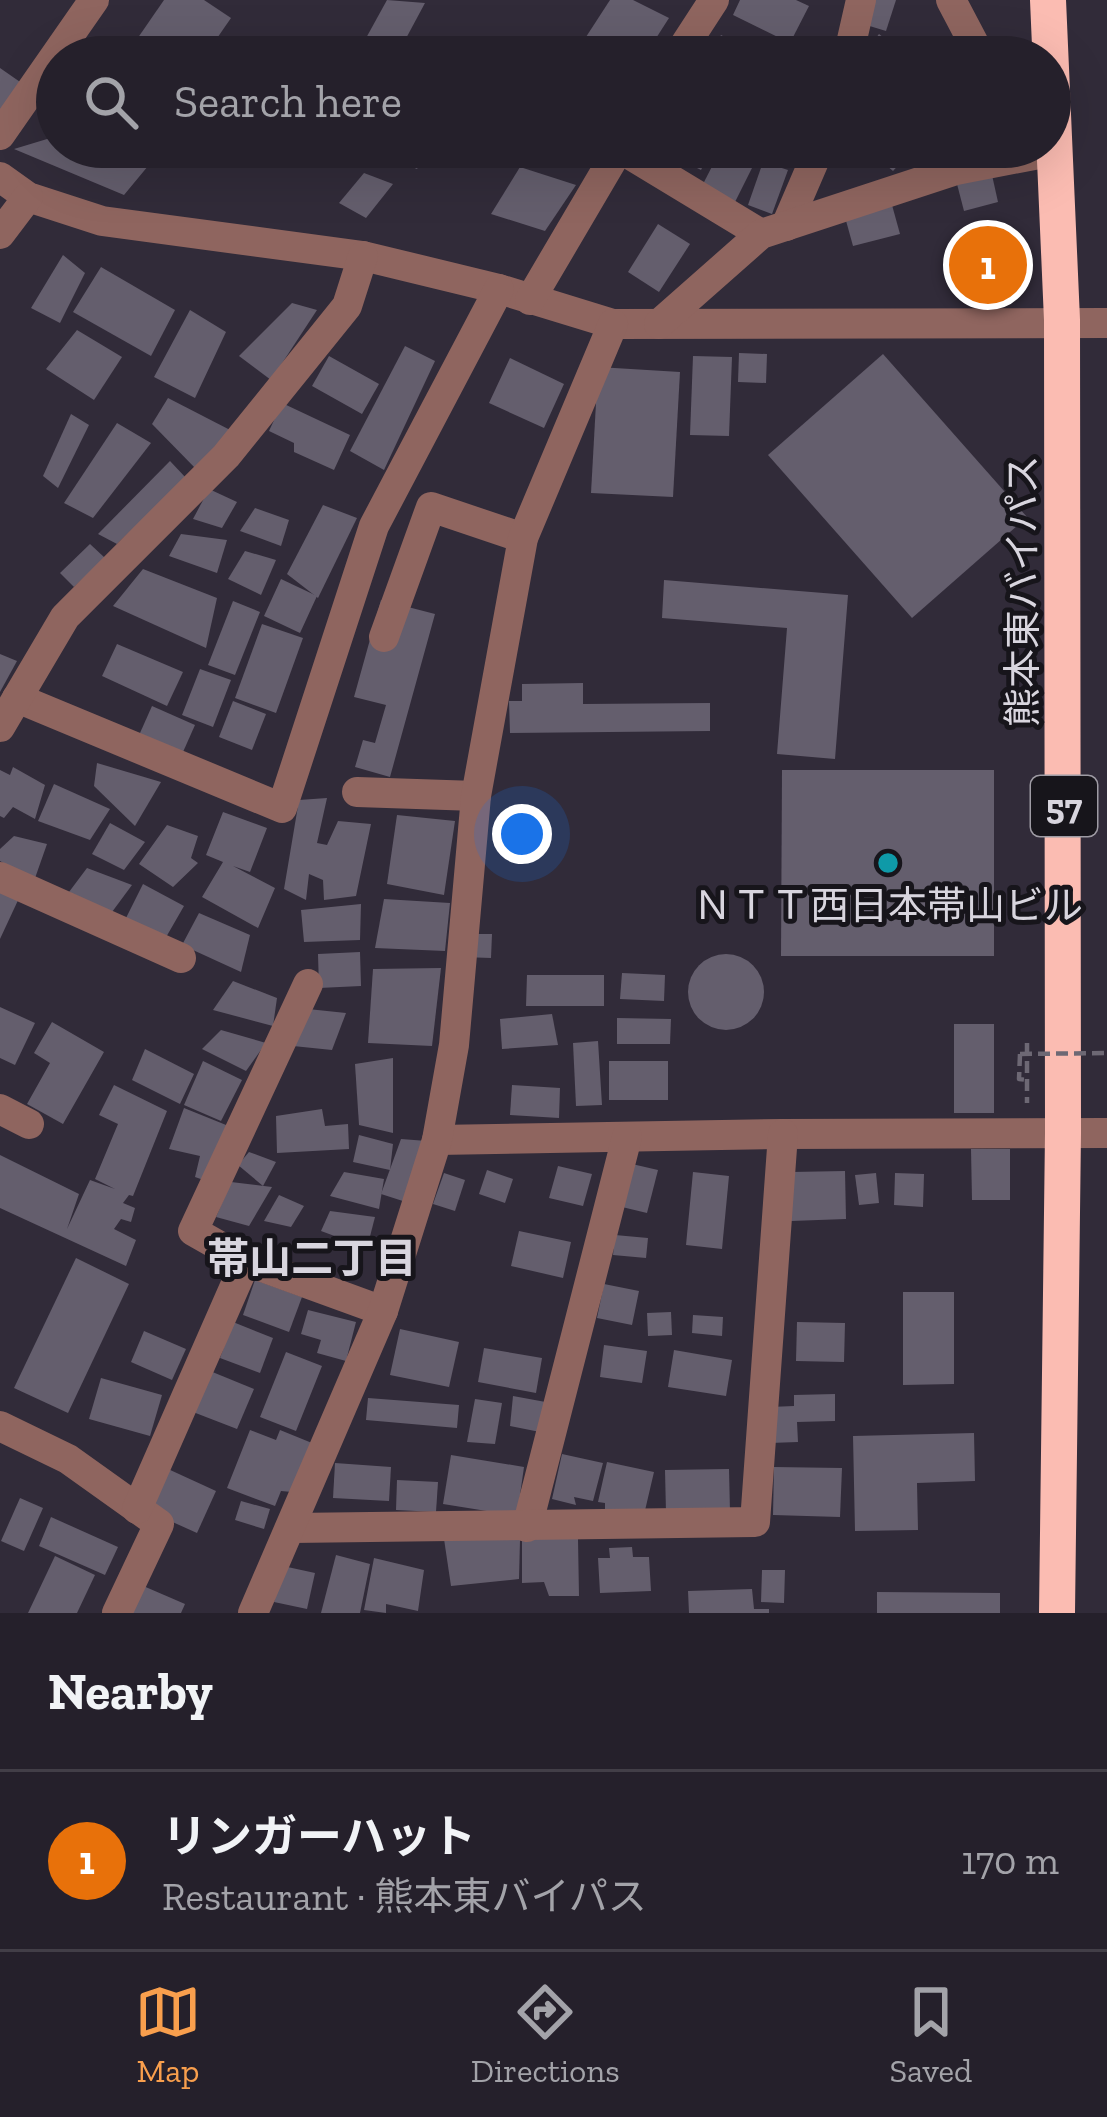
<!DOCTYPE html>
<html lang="en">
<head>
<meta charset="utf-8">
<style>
  :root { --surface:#25202b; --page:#312d37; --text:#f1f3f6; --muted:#a3a3a9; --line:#423e47; --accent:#f99f4d }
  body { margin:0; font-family:"Zilla Slab","Noto Sans JP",serif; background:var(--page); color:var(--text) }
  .you { position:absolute; left:522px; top:834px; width:42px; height:42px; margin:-30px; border:9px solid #fff; border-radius:50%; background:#1a73e8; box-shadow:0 0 0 18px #1a73e833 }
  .badge { display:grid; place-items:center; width:78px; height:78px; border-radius:50%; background:var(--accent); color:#fff; font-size:39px; font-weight:700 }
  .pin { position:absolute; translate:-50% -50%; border:6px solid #fff; box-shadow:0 3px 12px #0006 }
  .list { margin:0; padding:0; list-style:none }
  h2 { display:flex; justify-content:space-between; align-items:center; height:156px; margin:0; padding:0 48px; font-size:51px }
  h2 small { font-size:39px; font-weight:400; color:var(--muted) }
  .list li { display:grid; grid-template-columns:78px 1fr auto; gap:36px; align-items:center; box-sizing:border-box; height:180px; padding:0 48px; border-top:3px solid var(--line) }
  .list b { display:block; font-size:45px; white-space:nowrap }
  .list p { margin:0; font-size:39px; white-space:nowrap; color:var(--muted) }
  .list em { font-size:39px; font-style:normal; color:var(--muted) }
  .icon { flex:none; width:66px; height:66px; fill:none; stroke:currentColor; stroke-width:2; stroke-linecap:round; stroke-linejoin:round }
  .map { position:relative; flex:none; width:1107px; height:1613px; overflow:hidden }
  .search { position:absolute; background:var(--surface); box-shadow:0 12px 48px #0002; left:36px; right:36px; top:36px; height:132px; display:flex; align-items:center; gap:30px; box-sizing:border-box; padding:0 42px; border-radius:66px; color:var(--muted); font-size:45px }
  .sheet { height:336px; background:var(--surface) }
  nav { display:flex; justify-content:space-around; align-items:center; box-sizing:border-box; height:168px; border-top:3px solid var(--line); background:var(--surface); font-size:33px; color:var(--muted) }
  nav a { display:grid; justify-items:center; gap:6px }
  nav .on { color:var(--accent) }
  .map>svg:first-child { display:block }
</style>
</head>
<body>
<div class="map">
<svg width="1107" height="1613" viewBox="0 0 1107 1613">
  <rect width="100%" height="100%" fill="#312b39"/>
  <g fill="#645e6d">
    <polygon points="164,0 204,0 231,18 204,57 157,57 135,42"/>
    <polygon points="387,0 425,3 396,57 376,57 360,49"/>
    <polygon points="610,0 633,0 669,18 644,57 573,57"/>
    <polygon points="740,0 796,0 809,6 790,43 733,15"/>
    <polygon points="871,0 896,0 886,31 863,24"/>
    <polygon points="879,34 908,57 861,57"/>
    <polygon points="721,35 762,57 708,57"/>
    <polygon points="0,68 23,84 0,115"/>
    <polygon points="57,136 57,147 141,147 158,154 124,195 14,149"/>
    <polygon points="378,147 431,147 417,169 375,151"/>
    <polygon points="517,147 566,147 557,166"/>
    <polygon points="643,147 675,147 666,163"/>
    <polygon points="685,147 713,147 701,170 679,159"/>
    <polygon points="722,147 761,150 735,202 702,186"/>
    <polygon points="880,147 915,147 893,171 873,154"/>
    <polygon points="927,147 971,147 973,156 933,167"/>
    <polygon points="763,162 788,170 772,214 748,205"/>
    <polygon points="520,167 576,185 545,231 491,214"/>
    <polygon points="364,173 393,184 366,218 339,203"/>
    <polygon points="992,175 998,202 964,211 957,184"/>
    <polygon points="892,205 900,234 853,246 845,217"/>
    <polygon points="658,224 690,244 659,292 628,272"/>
    <polygon points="63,255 85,273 60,323 31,308"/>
    <polygon points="101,267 175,310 151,356 73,312"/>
    <polygon points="292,303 317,310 271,380 239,356"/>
    <polygon points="190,310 226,332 195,398 154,377"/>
    <polygon points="77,330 122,357 94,400 46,369"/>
    <polygon points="405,346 435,361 384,470 350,451"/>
    <polygon points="739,353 767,354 766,383 738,382"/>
    <polygon points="883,354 1027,517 912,618 768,455"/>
    <polygon points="329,356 379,384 362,414 312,386"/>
    <polygon points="693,356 732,357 729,436 690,435"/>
    <polygon points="510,358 564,384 544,428 489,403"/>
    <polygon points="598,367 680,372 673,497 591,493"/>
    <polygon points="168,398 234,432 197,470 152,424"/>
    <polygon points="282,403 350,435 334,470 294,452 294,443 269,431"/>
    <polygon points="71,414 89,425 58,488 43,476"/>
    <polygon points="117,423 151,443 93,518 64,503"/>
    <polygon points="170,461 186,478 117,544 98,534"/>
    <polygon points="209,489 237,502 222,528 193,519"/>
    <polygon points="323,505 357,518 318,598 287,574"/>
    <polygon points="255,508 289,520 281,546 240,531"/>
    <polygon points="181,534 227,540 217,573 169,556"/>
    <polygon points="90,544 105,558 74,587 60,573"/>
    <polygon points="245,551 276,560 261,595 228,579"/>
    <polygon points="143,569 217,598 206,648 113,606"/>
    <polygon points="281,579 317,596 300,633 264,616"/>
    <polygon points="664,580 848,595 835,759 777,754 787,628 662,618"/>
    <polygon points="381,600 435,614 390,777 355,767 363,740 375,743 386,705 354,697"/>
    <polygon points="233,601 260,612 235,675 208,665"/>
    <polygon points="262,624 303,638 276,713 235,698"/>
    <polygon points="117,644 183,672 167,706 102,676"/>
    <polygon points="0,654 17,661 0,692"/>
    <polygon points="200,669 231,680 213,727 182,715"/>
    <polygon points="583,683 583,704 710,703 710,731 510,733 509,701 522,701 522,684"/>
    <polygon points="233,701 266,714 252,750 219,737"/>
    <polygon points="152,706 195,725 179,761 136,742"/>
    <polygon points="97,763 161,782 135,826 94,786"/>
    <polygon points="13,767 45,785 35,819 13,807 4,818 0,816 0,770 10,775"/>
    <polygon points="782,770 994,770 994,956 781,956"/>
    <polygon points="54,784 110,809 90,840 38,821"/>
    <polygon points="327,798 317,843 327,845 338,821 371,824 356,896 324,900 323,880 309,874 306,900 284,889 299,800"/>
    <polygon points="223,812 267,828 250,872 233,866 275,888 258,928 202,897 223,862 206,855"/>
    <polygon points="397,815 455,821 444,895 387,884"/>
    <polygon points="110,823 145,842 124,870 92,854"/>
    <polygon points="167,825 198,836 191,858 198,863 173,887 139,864"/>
    <polygon points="14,836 47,844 34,881 0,861 0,849"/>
    <polygon points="87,868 132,885 112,912 69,892"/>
    <polygon points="143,884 184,906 165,939 125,920"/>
    <polygon points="0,886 20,896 0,939"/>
    <polygon points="384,899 450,903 445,951 375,948"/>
    <polygon points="361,904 360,940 304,942 301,910"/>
    <polygon points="199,913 250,935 241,972 182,945"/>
    <polygon points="475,934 492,934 491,958 462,957"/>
    <polygon points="360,952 361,986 319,988 318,954"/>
    <circle cx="726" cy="992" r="38"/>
    <polygon points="441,968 432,1046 368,1043 373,969"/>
    <polygon points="622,973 665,975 664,1001 620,999"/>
    <polygon points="527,975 604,975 604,1006 526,1006"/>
    <polygon points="233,981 277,998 273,1026 213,1010"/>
    <polygon points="0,1007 35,1023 15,1065 0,1058"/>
    <polygon points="308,1009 346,1013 332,1050 293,1046"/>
    <polygon points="552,1014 558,1045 502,1049 500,1019"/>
    <polygon points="617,1018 671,1019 670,1044 617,1044"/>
    <polygon points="52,1022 104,1052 63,1124 27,1104 50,1063 34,1053"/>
    <rect x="954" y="1024" width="40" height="89"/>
    <polygon points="221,1030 266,1043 246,1071 202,1049"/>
    <polygon points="598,1041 602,1105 576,1106 573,1043"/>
    <polygon points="145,1049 194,1074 180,1104 132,1080"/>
    <polygon points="393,1058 393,1133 359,1125 355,1064"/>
    <polygon points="203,1061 242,1080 221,1121 184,1105"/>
    <rect x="609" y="1061" width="59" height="39"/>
    <polygon points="114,1085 167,1111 133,1196 129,1195 123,1203 135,1208 131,1222 121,1219 114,1229 136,1240 126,1266 0,1208 0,1155 79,1194 67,1229 90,1180 115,1189 95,1179 118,1124 99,1115"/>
    <polygon points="512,1085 560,1088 559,1118 510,1115"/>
    <polygon points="184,1108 236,1129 215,1184 195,1177 200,1156 169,1149"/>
    <polygon points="322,1109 325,1126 348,1124 349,1149 277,1153 276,1116"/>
    <polygon points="359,1135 393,1144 390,1170 353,1162"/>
    <polygon points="401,1139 427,1141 409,1203 381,1194"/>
    <polygon points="971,1149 1010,1149 1010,1200 972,1200"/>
    <polygon points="249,1152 276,1162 263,1186 238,1165"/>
    <polygon points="632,1164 658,1170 647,1213 622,1207"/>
    <polygon points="558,1166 592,1174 583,1206 549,1198"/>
    <polygon points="487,1170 513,1179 505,1203 479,1194"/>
    <polygon points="845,1171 846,1219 791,1221 791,1172"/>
    <polygon points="344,1172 384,1179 379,1209 330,1196"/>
    <polygon points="693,1172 729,1176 722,1249 686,1245"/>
    <polygon points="444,1173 465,1180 455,1211 433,1204"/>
    <polygon points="876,1173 879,1203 859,1205 855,1175"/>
    <polygon points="895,1173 924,1174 923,1207 894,1205"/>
    <polygon points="231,1182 272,1187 249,1226 216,1217"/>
    <polygon points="279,1195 304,1206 291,1227 264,1221"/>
    <polygon points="330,1211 375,1217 367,1248 321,1231"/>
    <polygon points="519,1231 571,1242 563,1278 511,1266"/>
    <polygon points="615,1235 648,1238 646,1258 613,1255"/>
    <polygon points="76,1258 129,1284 68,1413 14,1388"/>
    <polygon points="255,1280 302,1297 289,1332 243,1315"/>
    <polygon points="604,1284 639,1291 632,1325 597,1318"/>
    <polygon points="903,1292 954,1292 954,1384 903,1385"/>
    <polygon points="308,1310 356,1322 346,1361 317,1353 321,1340 301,1334"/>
    <polygon points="671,1312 672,1335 648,1336 647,1313"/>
    <polygon points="693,1315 723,1317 722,1336 692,1333"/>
    <polygon points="233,1322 273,1338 260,1373 220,1358"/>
    <polygon points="797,1322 845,1323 844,1362 796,1361"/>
    <polygon points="400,1329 459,1342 449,1387 390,1375"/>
    <polygon points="144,1331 186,1349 172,1380 131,1362"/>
    <polygon points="604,1345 647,1351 642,1383 600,1377"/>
    <polygon points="484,1348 542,1358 536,1393 478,1382"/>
    <polygon points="674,1350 732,1360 726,1396 668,1387"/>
    <polygon points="286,1352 322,1366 296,1431 260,1417"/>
    <polygon points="210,1371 254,1389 237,1429 193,1412"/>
    <polygon points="101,1378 162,1395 150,1436 89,1419"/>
    <polygon points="835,1394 835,1421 797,1422 798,1442 770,1443 770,1407 794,1406 794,1395"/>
    <polygon points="513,1396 551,1403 545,1433 510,1426"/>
    <polygon points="368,1398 459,1405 457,1428 366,1420"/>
    <polygon points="475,1399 502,1403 495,1444 467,1442"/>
    <polygon points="250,1430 276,1440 280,1430 312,1443 292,1492 281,1491 275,1506 227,1488"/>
    <polygon points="974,1433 975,1481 917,1483 918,1530 855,1531 853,1436"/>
    <polygon points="562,1454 603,1463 593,1501 574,1497 576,1505 552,1499"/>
    <polygon points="451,1455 524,1467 517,1516 443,1504"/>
    <polygon points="607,1462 654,1472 643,1519 605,1511 605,1503 598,1502"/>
    <polygon points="335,1463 391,1467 389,1501 333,1498"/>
    <polygon points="774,1467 842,1468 840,1517 773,1515"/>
    <polygon points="168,1469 216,1491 197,1533 148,1511"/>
    <polygon points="729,1469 730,1512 666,1513 665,1470"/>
    <polygon points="397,1480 438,1482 436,1512 396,1510"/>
    <polygon points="20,1498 43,1508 24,1551 1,1541"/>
    <polygon points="241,1501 270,1509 264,1529 235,1520"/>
    <polygon points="51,1517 118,1547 105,1575 39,1546"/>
    <polygon points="444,1539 520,1540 519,1579 451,1586"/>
    <polygon points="522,1539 578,1539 579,1596 549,1596 544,1582 522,1583"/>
    <polygon points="632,1547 633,1557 649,1557 651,1591 600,1593 598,1558 610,1558 609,1548"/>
    <polygon points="336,1555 370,1564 360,1613 321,1613"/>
    <polygon points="55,1556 95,1575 77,1613 28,1613"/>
    <polygon points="374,1558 424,1570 418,1611 386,1604 386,1613 364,1610"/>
    <polygon points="283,1566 315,1573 307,1609 274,1602"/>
    <polygon points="762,1570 785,1570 784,1603 761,1602"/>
    <polygon points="141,1585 185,1604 181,1613 129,1613"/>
    <polygon points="752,1589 754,1609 769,1609 769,1613 689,1613 688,1591"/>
    <polygon points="877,1592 1000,1593 1000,1613 877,1613"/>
  </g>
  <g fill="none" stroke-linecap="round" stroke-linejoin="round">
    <g stroke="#6d6874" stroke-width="4.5" stroke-dasharray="12 6" stroke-linecap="butt">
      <polyline points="1027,1043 1027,1103"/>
      <polyline points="1020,1054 1019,1079 1027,1080"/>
    </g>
    <g stroke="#8f655f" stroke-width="30">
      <polyline points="951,0 981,57"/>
      <polyline points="677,57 714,0"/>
      <polyline points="848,57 861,0"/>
      <polyline points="0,135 94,0"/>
      <polyline points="619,148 761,234"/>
      <polyline points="0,177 28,197 102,221 363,256 499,289 613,324 1107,323"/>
      <polyline points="786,226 820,147"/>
      <polyline points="0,234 28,197"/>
      <polyline points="530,300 620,147"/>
      <polyline points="659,324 761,234 956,170 1055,151"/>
      <polyline points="384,637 431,507 523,538"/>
      <polyline points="17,698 282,808 374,526 499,289"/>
      <polyline points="0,727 65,617 226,456 347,306 363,256"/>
      <polyline points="357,792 476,796"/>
      <polyline points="0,877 181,958"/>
      <polyline points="308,984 193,1231 246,1261 383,1311"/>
      <polyline points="0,1109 29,1124"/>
      <polyline points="437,1140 783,1134 1107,1133"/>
      <polyline points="0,1426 68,1459 159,1524 117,1613"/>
      <polyline points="137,1509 246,1261"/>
      <polyline points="527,1527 627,1137"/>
      <polyline points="291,1528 755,1522 783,1134"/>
      <polyline points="253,1613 383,1311 437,1140 454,1045 476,796 523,538 613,324"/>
    </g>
    <polyline stroke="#fbbcb2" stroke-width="36" points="1048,0 1062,320 1063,1133 1057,1613"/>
    <polyline stroke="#6d6874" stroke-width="4.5" stroke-dasharray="12 6" stroke-linecap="butt" points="1020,1054 1107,1053"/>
  </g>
  <circle fill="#0f9aa8" stroke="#17151b" stroke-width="4.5" cx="888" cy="863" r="12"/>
  <g text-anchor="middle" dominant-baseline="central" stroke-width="10" stroke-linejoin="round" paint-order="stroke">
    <rect fill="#17151b" stroke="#9e9ba4" stroke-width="3" x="1031" y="776" width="66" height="60" rx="9"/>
    <g font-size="36" font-weight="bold" fill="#d8d5de">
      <text x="1064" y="806">57</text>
    </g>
    <g font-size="39" fill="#d8d5de" stroke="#17151b">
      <text transform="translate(1022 591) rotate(-90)">熊本東バイパス</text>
    </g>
    <g font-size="39" fill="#d8d5de" stroke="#17151b">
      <text x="888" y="905">ＮＴＴ西日本帯山ビル</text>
    </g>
    <g font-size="42" font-weight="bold" fill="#d8d5de" stroke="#17151b">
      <text x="312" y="1258">帯山二丁目</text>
    </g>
  </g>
</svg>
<div class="you"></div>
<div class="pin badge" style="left:988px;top:265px;background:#e8710a">1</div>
<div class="search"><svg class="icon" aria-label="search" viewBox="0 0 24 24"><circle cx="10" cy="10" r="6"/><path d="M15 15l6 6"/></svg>Search here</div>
</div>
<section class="sheet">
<h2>Nearby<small></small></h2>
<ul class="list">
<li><span class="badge" style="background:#e8710a">1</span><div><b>リンガーハット</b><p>Restaurant · 熊本東バイパス</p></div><em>170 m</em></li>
</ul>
</section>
<nav>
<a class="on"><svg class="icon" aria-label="map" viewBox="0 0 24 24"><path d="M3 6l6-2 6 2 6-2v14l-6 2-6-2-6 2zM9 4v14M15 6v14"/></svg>Map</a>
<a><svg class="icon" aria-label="directions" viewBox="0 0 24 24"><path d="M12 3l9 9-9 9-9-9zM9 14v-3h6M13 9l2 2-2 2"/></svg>Directions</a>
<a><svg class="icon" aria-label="saved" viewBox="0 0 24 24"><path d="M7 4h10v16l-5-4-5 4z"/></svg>Saved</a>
</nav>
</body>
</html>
